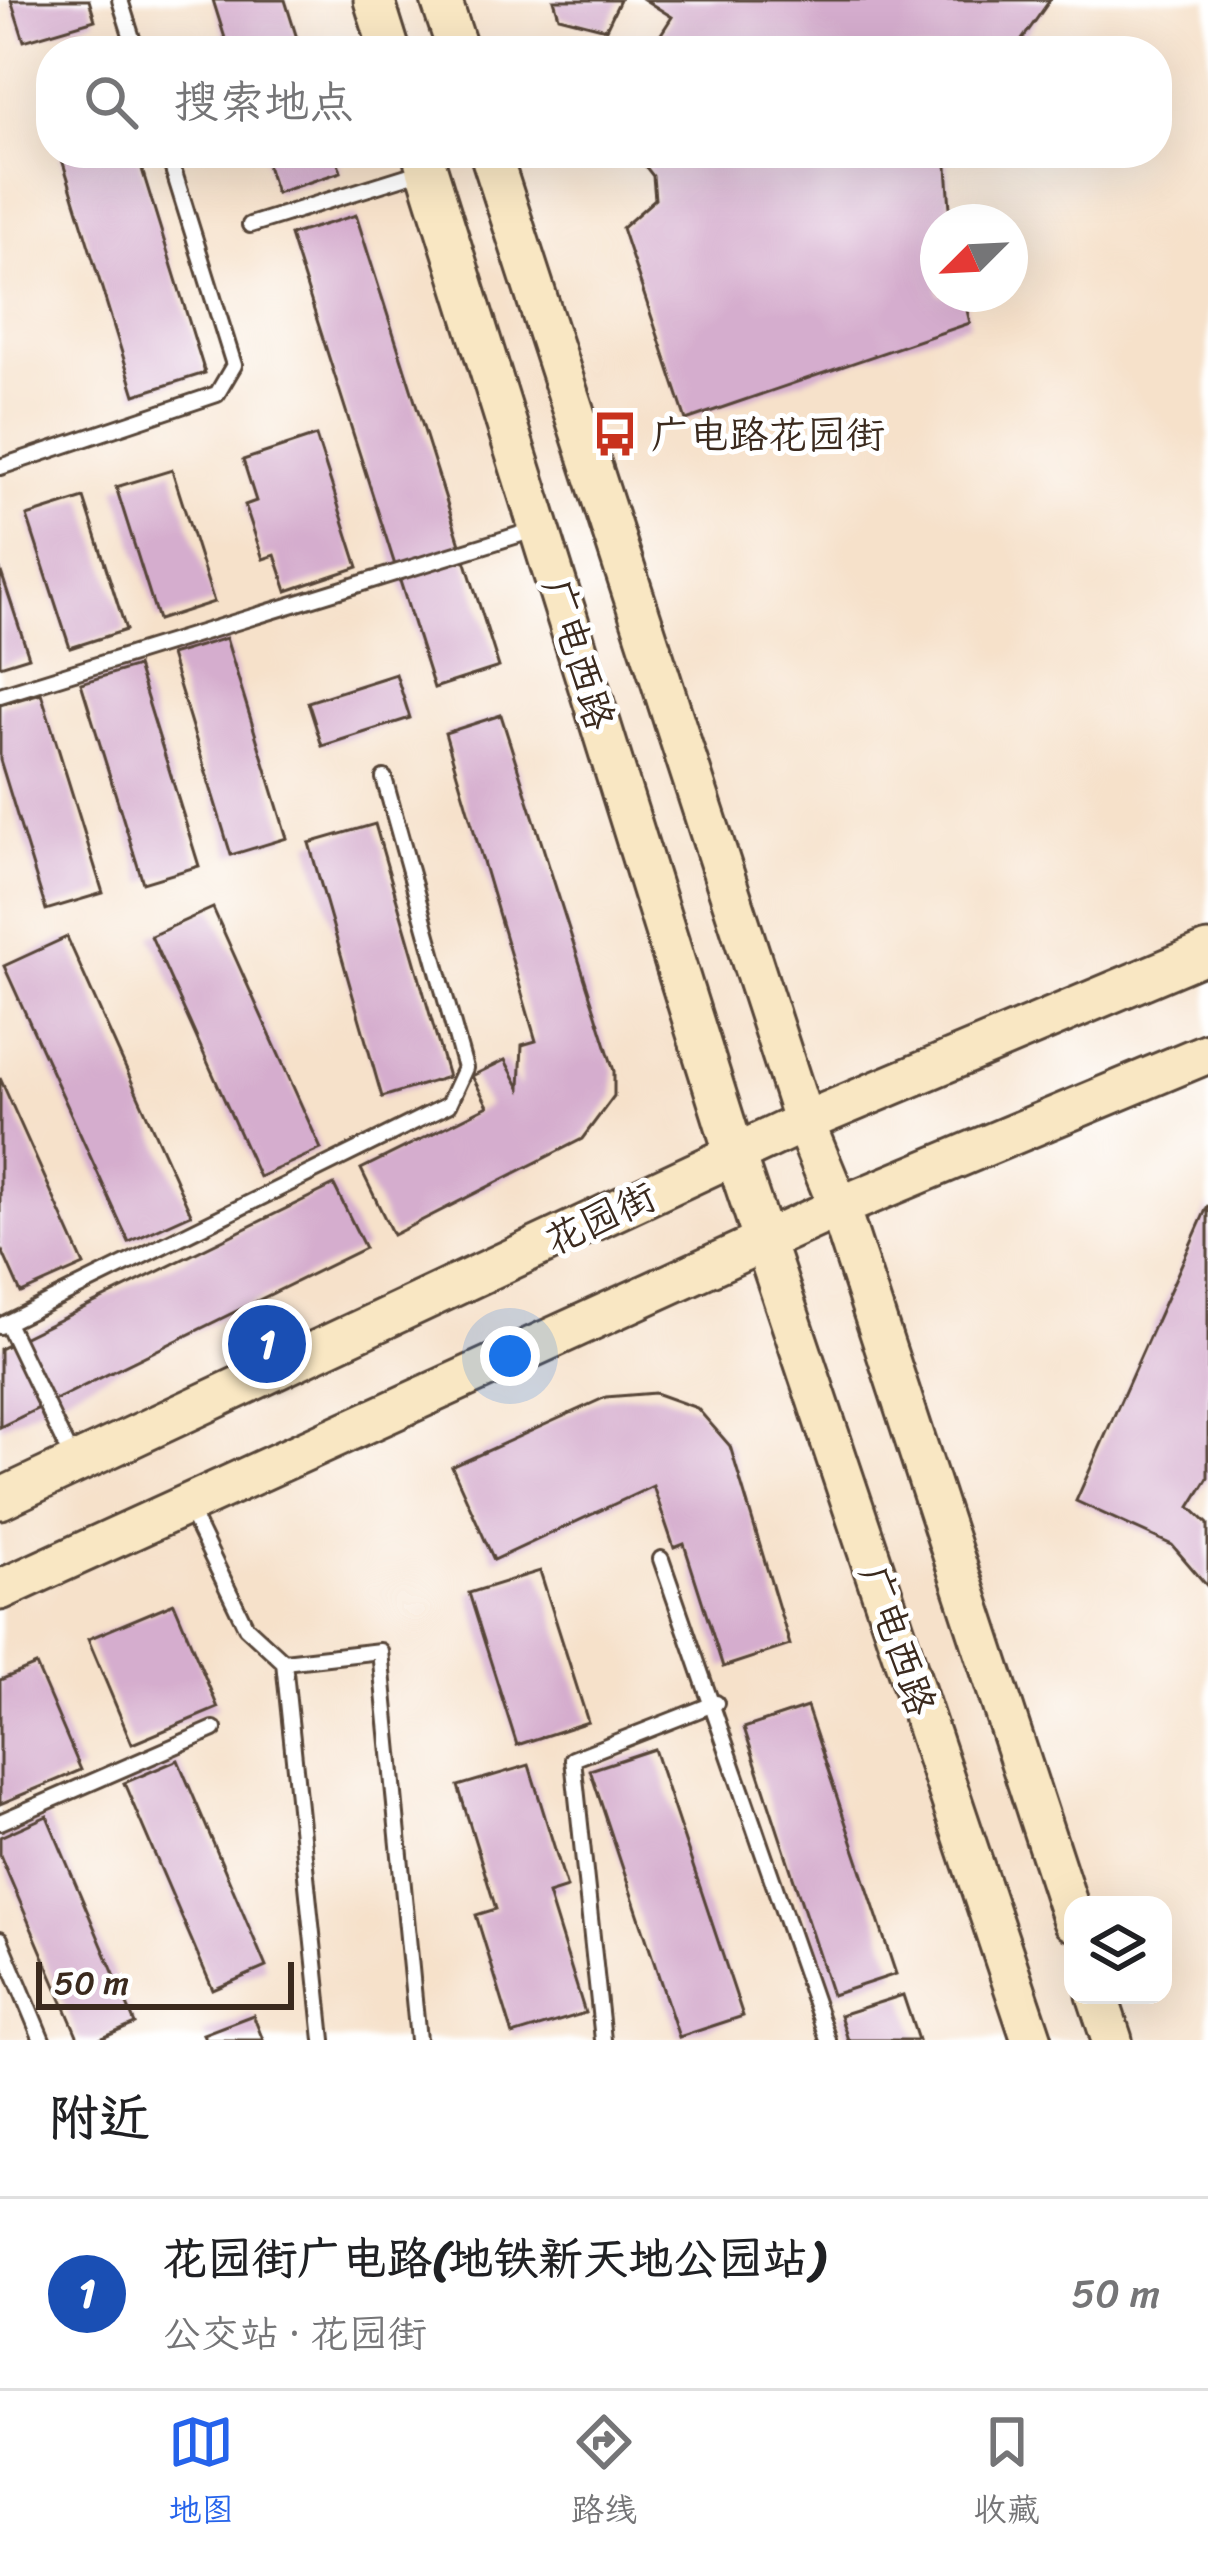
<!DOCTYPE html>
<html lang="zh">
<head>
<meta charset="utf-8">
<style>
  :root { --surface:#fff; --page:#f2f2f2; --text:#202124; --muted:#757577; --line:#e0e0e0; --accent:#2563eb }
  body { margin:0; font-family:Sriracha,"LXGW WenKai TC",sans-serif; background:var(--page); color:var(--text) }
  .controls { position:absolute; right:36px; bottom:36px; display:grid; overflow:hidden; border-radius:24px; box-shadow:0 12px 48px #0002 }
  .controls button { width:108px; height:108px; display:grid; place-items:center; padding:0; border:0; border-bottom:3px solid var(--line); background:var(--surface); color:var(--text); font:60px sans-serif }
  .compass { position:absolute; left:920px; top:204px; width:108px; height:108px; border-radius:50%; background:var(--surface); box-shadow:0 12px 48px #0002; rotate:246deg }
  .scale { position:absolute; left:36px; bottom:30px; width:258px; box-sizing:border-box; padding-left:12px; border:6px solid #3b2a1e; border-top:0; font-size:33px; line-height:42px; white-space:nowrap; color:#3b2a1e; -webkit-text-stroke:9px #fff; paint-order:stroke }
  .you { position:absolute; left:510px; top:1356px; width:42px; height:42px; margin:-30px; border:9px solid #fff; border-radius:50%; background:#1a73e8; box-shadow:0 0 0 18px #1a73e833 }
  .badge { display:grid; place-items:center; width:78px; height:78px; border-radius:50%; background:var(--accent); color:#fff; font-size:39px; font-weight:700 }
  .pin { position:absolute; translate:-50% -50%; border:6px solid #fff; box-shadow:0 3px 12px #0006 }
  .list { margin:0; padding:0; list-style:none }
  h2 { display:flex; justify-content:space-between; align-items:center; height:156px; margin:0; padding:0 48px; font-size:51px }
  h2 small { font-size:39px; font-weight:400; color:var(--muted) }
  .list li { display:grid; grid-template-columns:78px 1fr auto; gap:36px; align-items:center; box-sizing:border-box; height:192px; padding:0 48px; border-top:3px solid var(--line) }
  .list b { display:block; font-size:45px; white-space:nowrap }
  .list p { margin:0; font-size:39px; white-space:nowrap; color:var(--muted) }
  .list em { font-size:39px; font-style:normal; color:var(--muted) }
  .icon { flex:none; width:66px; height:66px; fill:none; stroke:currentColor; stroke-width:2; stroke-linecap:round; stroke-linejoin:round }
  .map { position:relative; flex:none; width:1208px; height:2040px; overflow:hidden }
  .search { position:absolute; background:var(--surface); box-shadow:0 12px 48px #0002; left:36px; right:36px; top:36px; height:132px; display:flex; align-items:center; gap:30px; box-sizing:border-box; padding:0 42px; border-radius:48px; color:var(--muted); font-size:45px }
  .sheet { height:348px; background:var(--surface) }
  nav { display:flex; justify-content:space-around; align-items:center; box-sizing:border-box; height:168px; border-top:3px solid var(--line); background:var(--surface); font-size:33px; color:var(--muted) }
  nav a { display:grid; justify-items:center; gap:6px }
  nav .on { color:var(--accent) }
  .map>svg:first-child { display:block }
</style>
</head>
<body>
<div class="map">
<svg width="1208" height="2040" viewBox="0 0 1208 2040">
  <rect width="100%" height="100%" fill="#fff"/>
  <filter id="ink" filterUnits="userSpaceOnUse"><feTurbulence type="fractalNoise" baseFrequency=".00833" numOctaves="2"/><feDisplacementMap in="SourceGraphic" scale="24" xChannelSelector="R" yChannelSelector="G"/><feConvolveMatrix kernelMatrix="1 2 1 2 8 2 1 2 1" color-interpolation-filters="sRGB"/></filter>
  <filter id="wash" filterUnits="userSpaceOnUse"><feTurbulence type="fractalNoise" baseFrequency=".004" numOctaves="4" result="noise"/><feDisplacementMap in="SourceGraphic" scale="48" xChannelSelector="R" yChannelSelector="G"/><feGaussianBlur stdDeviation="2.7" result="paint"/><feColorMatrix in="noise" values="0 0 0 0 0 0 0 0 0 0 0 0 0 0 0 0 0 1.4 0 .05"/><feComposite in="paint" operator="in"/></filter>
  <g filter="url(#wash)">
    <rect width="100%" height="100%" fill="#f6e1ca"/>
    <g id="blocks">
      <g fill="#d5adce">
        <polygon points="11,0 89,0 95,20 24,41"/>
        <polygon points="213,0 285,0 301,51 229,51"/>
        <polygon points="554,0 620,0 606,29 559,17"/>
        <polygon points="645,0 1050,0 1014,51 650,51 672,17"/>
        <polygon points="60,153 137,153 205,373 135,395"/>
        <polygon points="263,153 335,153 341,172 276,193"/>
        <polygon points="635,153 946,153 951,222 938,222 938,294 963,294 970,323 686,420 622,228 655,199 653,176"/>
        <polygon points="356,215 499,667 434,688 290,235"/>
        <polygon points="316,436 358,567 287,591 275,555 263,559 245,505 256,501 243,460"/>
        <polygon points="172,470 214,602 158,620 116,487"/>
        <polygon points="84,498 126,630 70,648 27,516"/>
        <polygon points="0,569 29,657 0,666"/>
        <polygon points="226,638 287,838 231,855 170,655"/>
        <polygon points="137,666 199,866 143,883 81,683"/>
        <polygon points="396,674 410,718 322,746 308,702"/>
        <polygon points="41,693 103,893 46,910 0,760 0,705"/>
        <polygon points="501,715 614,1071 614,1096 582,1139 393,1235 361,1169 488,1106 472,1076 505,1060 520,1088 522,1045 536,1041 445,733"/>
        <polygon points="375,824 448,1077 382,1097 309,843"/>
        <polygon points="213,908 321,1149 259,1177 151,936"/>
        <polygon points="67,937 191,1214 129,1242 4,966"/>
        <polygon points="0,1078 84,1265 21,1293 0,1246"/>
        <polygon points="334,1185 365,1248 0,1427 0,1349"/>
        <polygon points="1208,1205 1208,1478 1190,1507 1208,1524 1208,1587 1172,1545 1076,1501"/>
        <polygon points="655,1393 697,1408 730,1446 790,1645 723,1667 684,1544 674,1548 653,1486 494,1560 452,1467 606,1397"/>
        <polygon points="540,1571 588,1722 517,1745 469,1593"/>
        <polygon points="174,1603 218,1708 132,1744 88,1639"/>
        <polygon points="36,1665 81,1770 0,1804 0,1680"/>
        <polygon points="807,1707 896,1974 832,1995 744,1728"/>
        <polygon points="654,1749 743,2016 679,2037 590,1770"/>
        <polygon points="178,1760 266,1967 213,1990 124,1783"/>
        <polygon points="529,1765 567,1888 548,1894 585,2013 513,2035 476,1915 496,1909 458,1786"/>
        <polygon points="47,1816 135,2024 98,2040 79,2040 0,1855 0,1837"/>
        <polygon points="903,1995 918,2040 848,2040 840,2015"/>
        <polygon points="253,2015 263,2040 206,2040 203,2034"/>
      </g>
    </g>
  </g>
  <g filter="url(#ink)">
    <use href="#blocks" fill-opacity="0" stroke="#574538" stroke-width="3"/>
    <g fill="none" stroke-linecap="round" stroke-linejoin="round">
      <g stroke="#574538" stroke-width="20">
        <g id="service">
          <polyline points="120,0 136,51"/>
          <polyline points="250,225 423,171"/>
          <polyline points="0,467 217,394 234,365 168,153"/>
          <polyline points="0,695 534,530"/>
          <polyline points="7,1323 72,1459"/>
          <polyline points="0,1326 448,1105 465,1068 384,778"/>
          <polyline points="189,1509 246,1627 284,1662 323,2040"/>
          <polyline points="661,1559 828,2040"/>
          <polyline points="284,1662 380,1651 418,2040"/>
          <polyline points="0,1822 214,1729"/>
          <polyline points="0,1939 42,2040"/>
          <polyline points="603,2040 573,1759 716,1703"/>
        </g>
      </g>
      <g stroke="#574538" stroke-width="45">
        <g id="secondary">
          <polyline points="374,0 390,51"/>
          <polyline points="441,0 458,51"/>
          <polyline points="422,153 735,1155 1032,2040"/>
          <polyline points="490,153 804,1122 839,1207 1073,1921"/>
          <polyline points="0,1499 804,1122 1208,952"/>
          <polyline points="0,1590 839,1207 1208,1053"/>
          <polyline points="1097,1995 1112,2040"/>
        </g>
      </g>
      <use href="#service" stroke="#fff" stroke-width="14"/>
      <use href="#secondary" stroke="#f9e7c3" stroke-width="39"/>
    </g>
  </g>
  <defs>
    <g id="bus-bare" transform="scale(3.6)"><path d="M-5-6H5V4H4V6H2V4H-2V6H-4V4H-5ZM-3.5-4V0h7V-4ZM-3.5 1.2v1.5H-2V1.2ZM2 1.2v1.5H3.5V1.2Z" fill="#c8321e" stroke="#fff" stroke-width="2.5" paint-order="stroke"/></g>
  </defs>
  <g fill-rule="evenodd">
    <use href="#bus-bare" x="615" y="434"/>
  </g>
  <g text-anchor="middle" dominant-baseline="central" stroke-width="10" stroke-linejoin="round" paint-order="stroke">
    <g font-size="39" fill="#3b2a1e" stroke="#fff" text-anchor="start">
      <text x="651" y="434">广电路花园街</text>
    </g>
    <g font-size="39" fill="#3b2a1e" stroke="#fff">
      <text transform="translate(579 654) rotate(73)">广电西路</text>
      <text transform="translate(600 1218) rotate(-25)">花园街</text>
      <text transform="translate(898 1640) rotate(71)">广电西路</text>
    </g>
  </g>
</svg>
<div class="controls">
<button><svg class="icon" aria-label="layers" viewBox="0 0 24 24"><path d="M12 4l9 5-9 5-9-5zM3 14l9 5 9-5"/></svg></button>
</div>
<svg class="compass" viewBox="-18 -18 36 36"><path d="M0-13l5 13h-10z" fill="#e53935"/><path d="M0 13l5-13h-10z" fill="#757577"/></svg>
<div class="scale">50 m</div>
<div class="you"></div>
<div class="pin badge" style="left:267px;top:1344px;background:#1a4fb4">1</div>
<div class="search"><svg class="icon" aria-label="search" viewBox="0 0 24 24"><circle cx="10" cy="10" r="6"/><path d="M15 15l6 6"/></svg>搜索地点</div>
</div>
<section class="sheet">
<h2>附近<small></small></h2>
<ul class="list">
<li><span class="badge" style="background:#1a4fb4">1</span><div><b>花园街广电路(地铁新天地公园站)</b><p>公交站 · 花园街</p></div><em>50 m</em></li>
</ul>
</section>
<nav>
<a class="on"><svg class="icon" aria-label="map" viewBox="0 0 24 24"><path d="M3 6l6-2 6 2 6-2v14l-6 2-6-2-6 2zM9 4v14M15 6v14"/></svg>地图</a>
<a><svg class="icon" aria-label="directions" viewBox="0 0 24 24"><path d="M12 3l9 9-9 9-9-9zM9 14v-3h6M13 9l2 2-2 2"/></svg>路线</a>
<a><svg class="icon" aria-label="saved" viewBox="0 0 24 24"><path d="M7 4h10v16l-5-4-5 4z"/></svg>收藏</a>
</nav>
</body>
</html>
